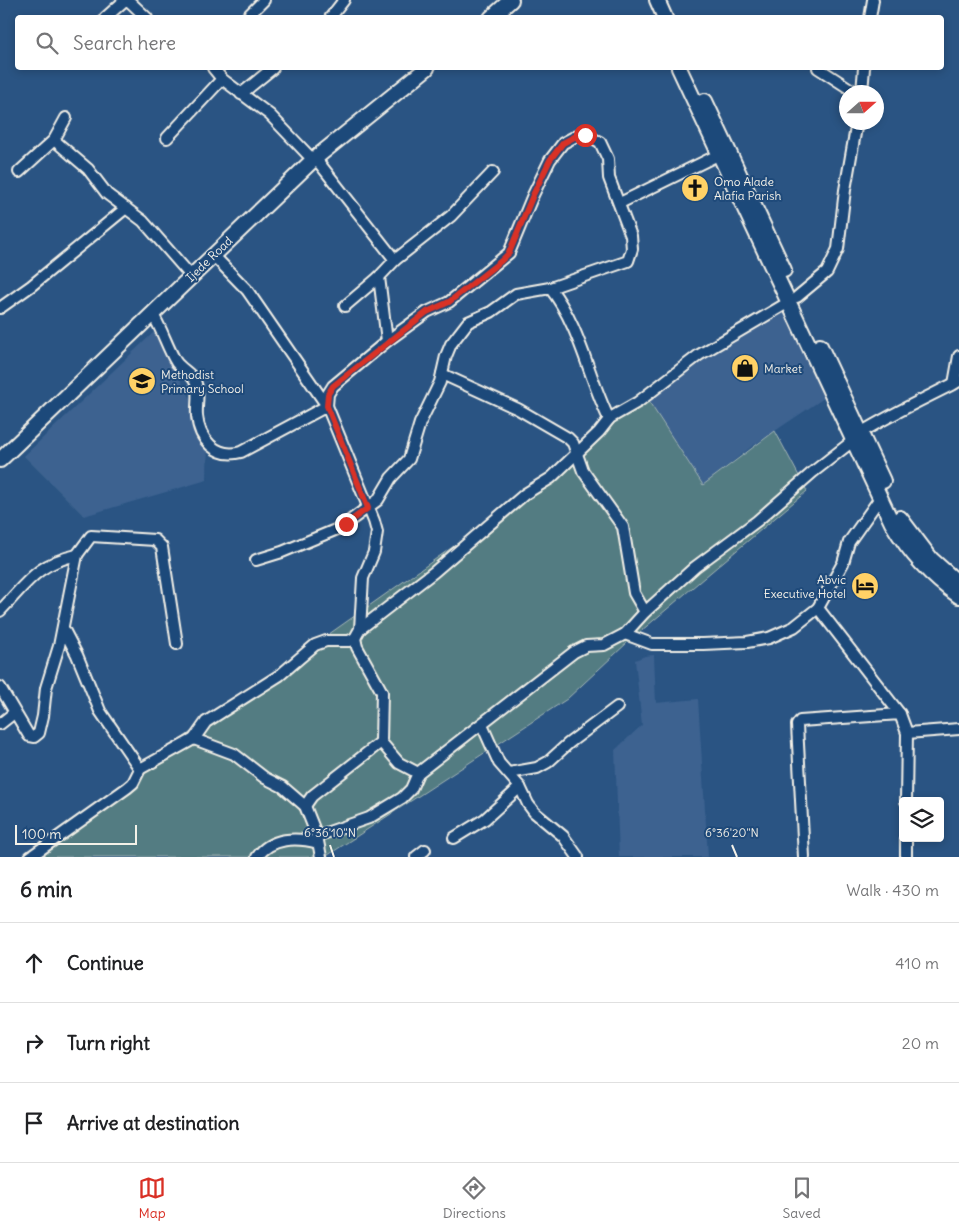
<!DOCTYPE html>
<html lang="en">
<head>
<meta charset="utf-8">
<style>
  :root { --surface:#fff; --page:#f6f6f6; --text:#202124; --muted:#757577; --line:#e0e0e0; --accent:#d93025 }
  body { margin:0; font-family:Delius,sans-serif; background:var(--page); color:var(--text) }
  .controls { position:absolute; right:15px; bottom:15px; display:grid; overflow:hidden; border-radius:5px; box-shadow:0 2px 8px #0003 }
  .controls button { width:45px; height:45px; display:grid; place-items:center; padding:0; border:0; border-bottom:1px solid var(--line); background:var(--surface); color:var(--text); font:25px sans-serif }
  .compass { position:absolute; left:839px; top:85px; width:45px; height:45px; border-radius:50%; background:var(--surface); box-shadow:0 2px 8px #0003; rotate:69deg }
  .scale { position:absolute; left:15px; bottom:12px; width:122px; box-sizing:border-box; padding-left:5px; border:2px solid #f4f1e8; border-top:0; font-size:14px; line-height:18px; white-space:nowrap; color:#f4f1e8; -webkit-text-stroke:4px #1f4a7a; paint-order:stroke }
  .stop { position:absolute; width:15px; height:15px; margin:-11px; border:4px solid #d93025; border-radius:50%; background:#fff }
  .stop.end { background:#d93025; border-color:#fff; box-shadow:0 1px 5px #0008 }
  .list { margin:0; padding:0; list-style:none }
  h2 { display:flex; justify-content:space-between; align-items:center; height:65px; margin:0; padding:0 20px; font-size:21px }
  h2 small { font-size:16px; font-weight:400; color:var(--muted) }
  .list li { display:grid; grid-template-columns:32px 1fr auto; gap:15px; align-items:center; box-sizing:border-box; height:80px; padding:0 20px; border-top:1px solid var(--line) }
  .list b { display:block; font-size:19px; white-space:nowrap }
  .list em { font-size:16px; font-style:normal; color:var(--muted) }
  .icon { flex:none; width:28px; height:28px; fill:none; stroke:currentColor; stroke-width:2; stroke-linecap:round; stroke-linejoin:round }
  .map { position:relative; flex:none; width:959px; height:857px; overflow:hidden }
  .search { position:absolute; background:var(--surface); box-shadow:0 2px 8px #0003; left:15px; right:15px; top:15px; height:55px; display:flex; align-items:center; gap:12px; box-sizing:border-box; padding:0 18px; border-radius:5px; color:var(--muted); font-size:19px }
  .sheet { height:305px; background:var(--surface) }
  nav { display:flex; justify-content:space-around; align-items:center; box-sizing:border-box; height:70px; border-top:1px solid var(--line); background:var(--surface); font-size:14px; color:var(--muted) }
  nav a { display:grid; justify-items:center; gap:2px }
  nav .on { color:var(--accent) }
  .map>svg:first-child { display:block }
</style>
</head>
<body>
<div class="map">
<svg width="959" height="857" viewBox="0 0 959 857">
  <rect width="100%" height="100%" fill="#2a5483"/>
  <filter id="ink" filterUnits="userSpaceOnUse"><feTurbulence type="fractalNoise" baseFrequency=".02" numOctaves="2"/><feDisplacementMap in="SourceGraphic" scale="10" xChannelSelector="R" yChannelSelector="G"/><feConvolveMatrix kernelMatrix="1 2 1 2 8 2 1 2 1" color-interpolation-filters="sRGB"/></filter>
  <g filter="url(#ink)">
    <g fill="#3c6290">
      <polygon points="783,298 827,396 751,447 703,485 644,394 708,341"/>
      <polygon points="154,332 208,430 207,480 84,516 24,456"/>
      <polygon points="654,655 656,703 698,699 708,857 619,857 615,750 642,725 635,660 645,656"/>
    </g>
    <polygon fill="#537b82" stroke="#a4b6b5" points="644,394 703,485 775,431 807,491 628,642 567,699 325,857 24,857 207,720 481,527"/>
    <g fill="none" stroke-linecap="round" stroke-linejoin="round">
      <g stroke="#f4f1e8" stroke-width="14">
        <g id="street">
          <polyline points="105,18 124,1 129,1 147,18"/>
          <polyline points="246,18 264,0"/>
          <polyline points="330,18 344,0"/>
          <polyline points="870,18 873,0"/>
          <polyline points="213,68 222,79 270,115 313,160 320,164 395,260"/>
          <polyline points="818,68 855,92"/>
          <polyline points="862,92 864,68"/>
          <polyline points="241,94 273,68"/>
          <polyline points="167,138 222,79"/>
          <polyline points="54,140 88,169 107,194 143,221 191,276"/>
          <polyline points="19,172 54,140 66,118"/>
          <polyline points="620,203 720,154"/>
          <polyline points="379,277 387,341"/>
          <path d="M550,288C580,326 588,376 609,419"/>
          <polyline points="797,297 827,272 838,249 845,190 857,122"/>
          <polyline points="345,306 379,277 395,260 451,216 493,172"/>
          <polyline points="0,308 31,286 126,208"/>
          <path d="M152,313C162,329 167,347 176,362C181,369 191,373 195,381C200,392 196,405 197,416C199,439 216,459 241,452L327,406L328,394L333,386L387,341L427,312L449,302L509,253L533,195L550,160L563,143L578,135H585L600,142L608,159L609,178L631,236L632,249L628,261L550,288L516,294L491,312L468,322L451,344L446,356L440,382L420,423L409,459L391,478L378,500L340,528L282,552L256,560"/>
          <polyline points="442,374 518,409 568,438 573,443 583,471 623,527 634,593 645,612"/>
          <polyline points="954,384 959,356"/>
          <path d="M862,432C893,413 926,398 959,381"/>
          <polyline points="818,608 900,714"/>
          <path d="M0,611C27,583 36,564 77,555"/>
          <polyline points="63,628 77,655 100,711 140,769"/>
          <polyline points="360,629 434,572 525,494 551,478 599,432 610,418 638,402 699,355 789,302"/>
          <polyline points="625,634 652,644 703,644 747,642 769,638 794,627 818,608 843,563 849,542 880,498"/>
          <polyline points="355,638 357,647 382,692 381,742 399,763 418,773"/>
          <polyline points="0,687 29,736 34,737 39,733 43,716 46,688 59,646 77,555 91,536 155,540 162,547 177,644"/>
          <polyline points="0,724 14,713"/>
          <polyline points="482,725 499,763 520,787 528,804 534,812 563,836 578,857"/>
          <polyline points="194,739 234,754 265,778 283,787 305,806 317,836 321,857"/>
          <polyline points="509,773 537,768 548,762 569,743 617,707"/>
          <polyline points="906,801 907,733"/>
          <polyline points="305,806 312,796 381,742"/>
          <polyline points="317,836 369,818 402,798 411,789 418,773 574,652 586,646 604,645 625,634 645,612 695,567 757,521 813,472 854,440"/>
          <polyline points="454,838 485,819 520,787"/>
          <polyline points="30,857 127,788 133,783 140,769 194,739 206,722 280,675 315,645 326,641 349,641 355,638 360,629 363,578 374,552 377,532 374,521 327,406 247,290 213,255"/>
          <path d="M257,857C271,837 297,837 318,843"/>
          <polyline points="416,857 425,850"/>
          <polyline points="804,857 797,725 800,721 900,714 907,733 959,729"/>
          <polyline points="906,857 906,838"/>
        </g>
      </g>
      <g stroke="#f4f1e8" stroke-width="18">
        <g id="secondary">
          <polyline points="657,0 665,18"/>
          <polyline points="491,18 511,0"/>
          <path d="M679,68L892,523C909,552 931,577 959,596"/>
          <polyline points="705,101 784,270"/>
          <polyline points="820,346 883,481"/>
          <polyline points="0,460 313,160 427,68"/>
          <polyline points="900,518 931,559 959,584"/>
        </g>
      </g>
      <use href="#street" stroke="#1f4a7a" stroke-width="10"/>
      <use href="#secondary" stroke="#1f4a7a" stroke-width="14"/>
    </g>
  </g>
  <g fill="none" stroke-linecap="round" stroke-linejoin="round" filter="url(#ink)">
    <polyline stroke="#d93025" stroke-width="6" points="346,524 368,508 327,406 328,394 333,386 427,312 449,302 501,261 509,253 533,195 550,160 563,143 578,135 585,135"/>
  </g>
  <path fill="none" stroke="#f4f1e8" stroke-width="2" d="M330,845L334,857M732,845L737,857"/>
  <defs>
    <g id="church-disc" transform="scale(1.4375)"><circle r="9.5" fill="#ffd166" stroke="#1f4a7a"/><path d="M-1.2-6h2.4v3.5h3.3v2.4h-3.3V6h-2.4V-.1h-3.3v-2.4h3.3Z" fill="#111"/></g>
    <g id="shop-disc" transform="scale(1.4375)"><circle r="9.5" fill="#ffd166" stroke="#1f4a7a"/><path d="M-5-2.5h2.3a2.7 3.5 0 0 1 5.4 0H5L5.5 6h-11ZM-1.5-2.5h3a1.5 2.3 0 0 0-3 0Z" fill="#111"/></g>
    <g id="school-disc" transform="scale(1.4375)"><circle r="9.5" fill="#ffd166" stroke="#1f4a7a"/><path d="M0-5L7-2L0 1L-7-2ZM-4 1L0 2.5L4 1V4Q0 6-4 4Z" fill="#111"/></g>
    <g id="hotel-disc" transform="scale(1.4375)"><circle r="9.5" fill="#ffd166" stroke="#1f4a7a"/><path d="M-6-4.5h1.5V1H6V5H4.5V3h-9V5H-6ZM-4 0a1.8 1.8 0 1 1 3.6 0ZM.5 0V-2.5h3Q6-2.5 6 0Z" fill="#111"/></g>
  </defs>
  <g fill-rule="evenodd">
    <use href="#church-disc" x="695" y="188"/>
    <use href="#shop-disc" x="745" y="368"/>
    <use href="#school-disc" x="142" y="381"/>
    <use href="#hotel-disc" x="865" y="586"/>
  </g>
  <g text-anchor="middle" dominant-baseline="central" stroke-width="4" stroke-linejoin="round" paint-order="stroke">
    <g font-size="12" fill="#f4f1e8" stroke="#1f4a7a" text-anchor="start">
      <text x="714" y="181">Omo Alade<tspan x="714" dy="14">Alafia Parish</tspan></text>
      <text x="764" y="368">Market</text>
      <text x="161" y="374">Methodist<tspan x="161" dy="14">Primary School</tspan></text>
      <text x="846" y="579" text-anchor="end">Abvic<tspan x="846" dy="14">Executive Hotel</tspan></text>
    </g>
    <g font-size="12" fill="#f4f1e8" stroke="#1f4a7a">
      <text transform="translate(209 259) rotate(-44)">Ijede Road</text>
    </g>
  </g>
  <g font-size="12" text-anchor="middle" fill="#f4f1e8" stroke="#1f4a7a" stroke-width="4" stroke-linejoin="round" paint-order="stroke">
    <text x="330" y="837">6°36'10"N</text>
    <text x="732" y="837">6°36'20"N</text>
  </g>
</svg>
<div class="controls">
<button><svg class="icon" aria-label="layers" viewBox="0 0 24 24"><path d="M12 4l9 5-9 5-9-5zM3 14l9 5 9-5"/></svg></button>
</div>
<svg class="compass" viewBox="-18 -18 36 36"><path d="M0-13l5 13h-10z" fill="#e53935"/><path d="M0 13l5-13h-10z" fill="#757577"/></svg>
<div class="scale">100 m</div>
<div class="stop" style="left:585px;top:135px"></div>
<div class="stop end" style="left:346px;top:524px"></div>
<div class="search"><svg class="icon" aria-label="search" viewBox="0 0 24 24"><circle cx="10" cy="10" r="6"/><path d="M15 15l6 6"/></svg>Search here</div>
</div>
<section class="sheet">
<h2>6 min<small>Walk · 430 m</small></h2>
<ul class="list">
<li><svg class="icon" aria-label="ahead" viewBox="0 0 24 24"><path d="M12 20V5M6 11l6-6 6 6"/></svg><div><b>Continue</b></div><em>410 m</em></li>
<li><svg class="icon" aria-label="right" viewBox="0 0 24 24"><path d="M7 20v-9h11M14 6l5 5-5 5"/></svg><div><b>Turn right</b></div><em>20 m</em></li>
<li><svg class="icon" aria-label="arrive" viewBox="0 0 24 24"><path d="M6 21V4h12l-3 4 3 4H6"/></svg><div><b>Arrive at destination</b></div></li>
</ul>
</section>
<nav>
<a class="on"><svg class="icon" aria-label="map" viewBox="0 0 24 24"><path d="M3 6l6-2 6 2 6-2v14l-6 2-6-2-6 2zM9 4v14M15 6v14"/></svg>Map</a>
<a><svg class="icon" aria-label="directions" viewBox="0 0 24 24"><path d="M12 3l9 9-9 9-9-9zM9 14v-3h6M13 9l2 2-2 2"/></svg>Directions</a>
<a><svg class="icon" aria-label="saved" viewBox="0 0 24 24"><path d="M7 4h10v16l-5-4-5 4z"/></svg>Saved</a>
</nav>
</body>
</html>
